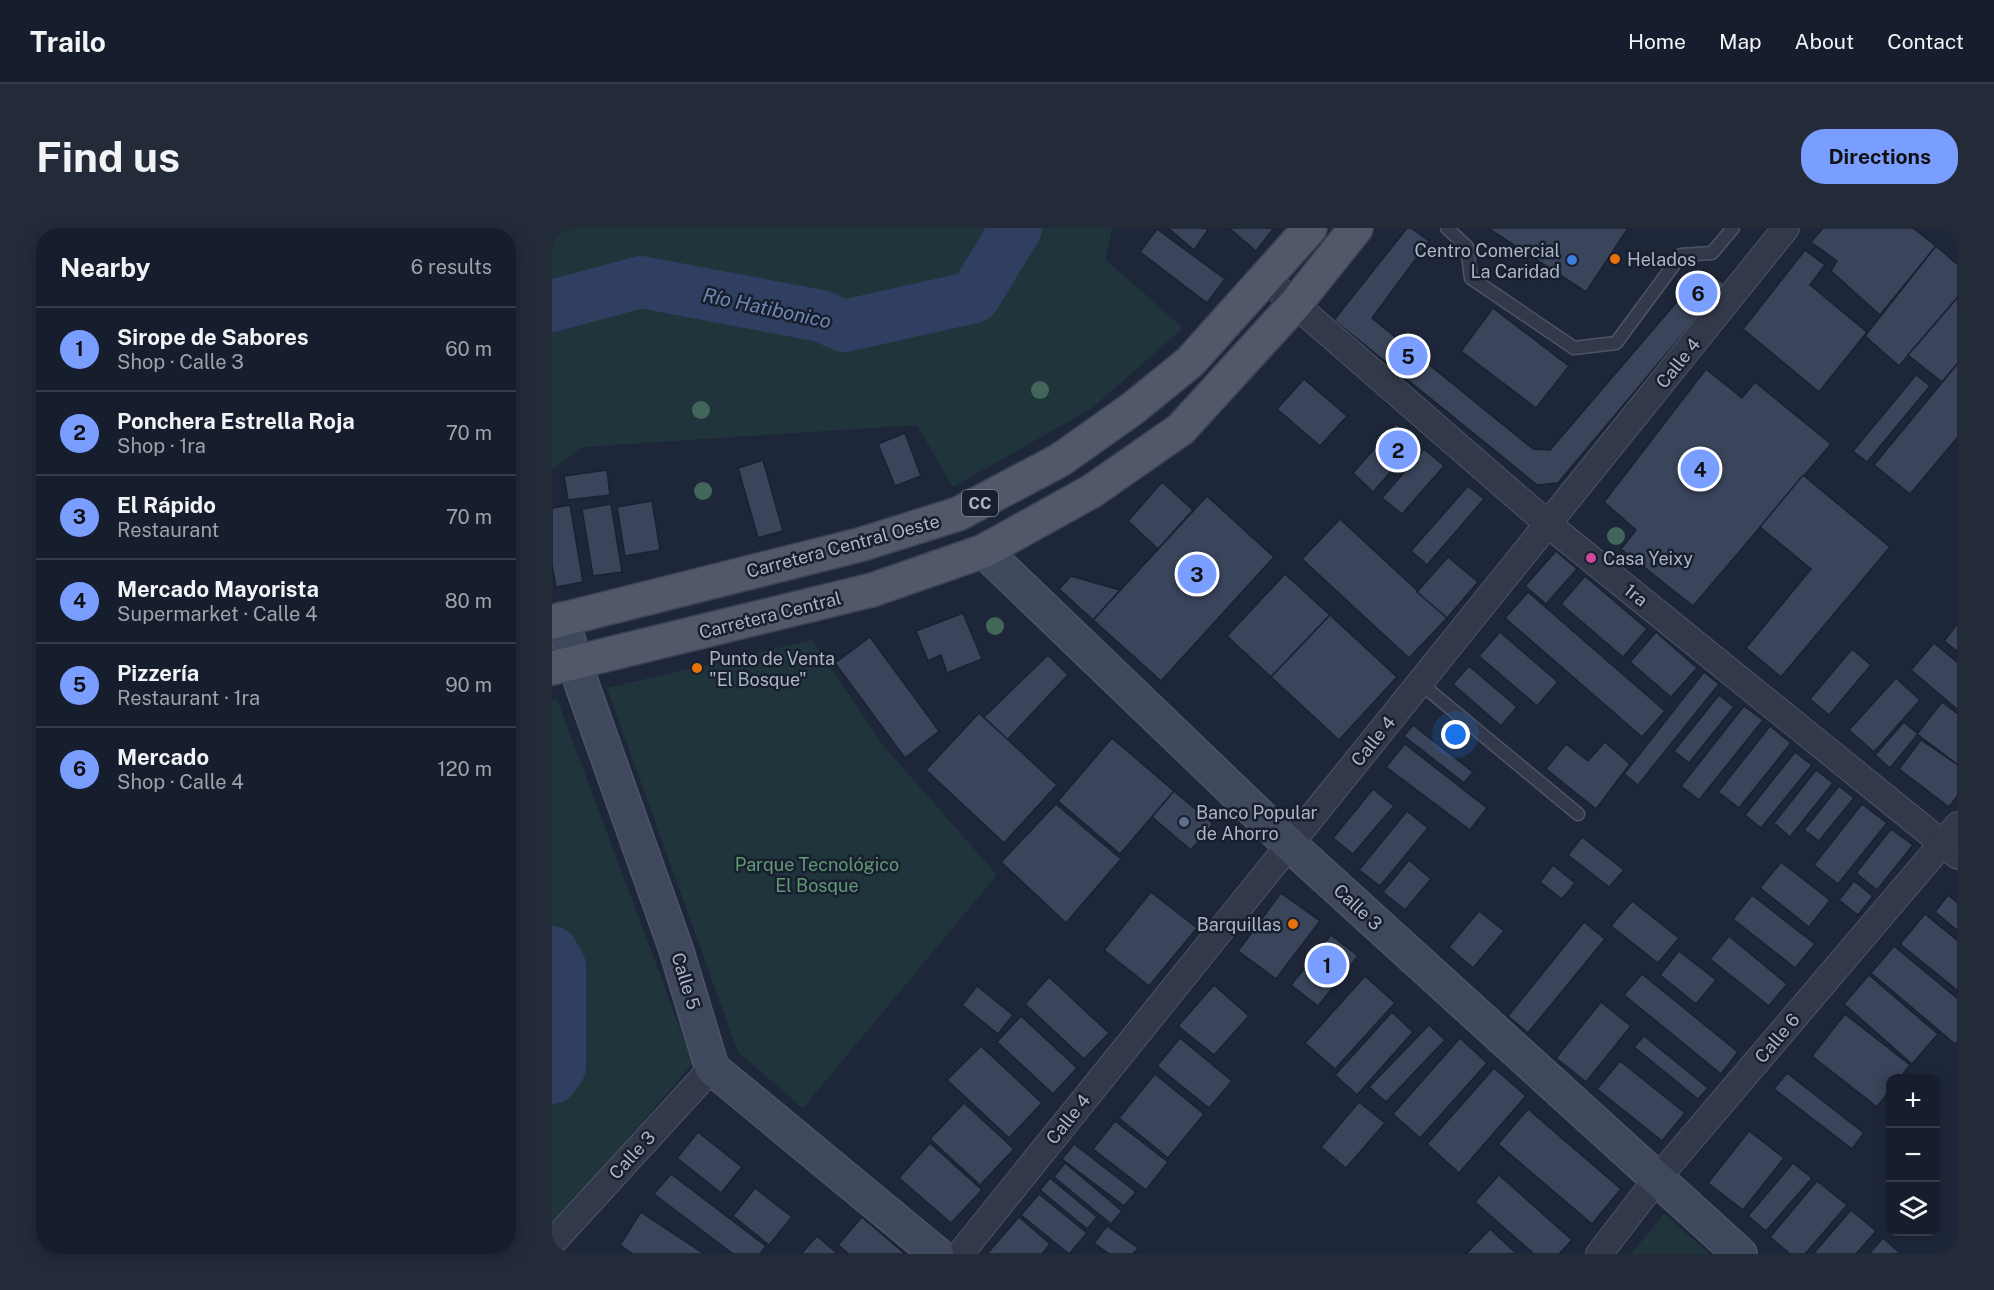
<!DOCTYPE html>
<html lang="en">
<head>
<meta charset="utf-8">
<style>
  :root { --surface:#161d2c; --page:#232a38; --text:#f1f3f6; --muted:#9ea2a9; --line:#353b48; --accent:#799eff }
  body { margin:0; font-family:"Public Sans",sans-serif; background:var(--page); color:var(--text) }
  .controls { position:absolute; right:18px; bottom:18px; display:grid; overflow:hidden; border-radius:12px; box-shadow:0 3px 15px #0003 }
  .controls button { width:54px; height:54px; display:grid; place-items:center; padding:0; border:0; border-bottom:2px solid var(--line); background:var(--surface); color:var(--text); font:30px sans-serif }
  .you { position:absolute; left:904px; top:507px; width:21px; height:21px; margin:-15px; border:4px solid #fff; border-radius:50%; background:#1a73e8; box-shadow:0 0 0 9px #1a73e833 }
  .badge { display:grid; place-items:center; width:39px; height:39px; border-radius:50%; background:var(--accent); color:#111; font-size:20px; font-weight:700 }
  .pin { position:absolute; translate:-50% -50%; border:3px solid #fff; box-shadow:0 2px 6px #0006 }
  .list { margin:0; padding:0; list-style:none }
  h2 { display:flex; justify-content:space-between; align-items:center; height:78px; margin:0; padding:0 24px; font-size:26px }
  h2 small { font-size:20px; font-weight:400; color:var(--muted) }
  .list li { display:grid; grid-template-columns:39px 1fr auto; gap:18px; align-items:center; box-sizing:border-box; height:84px; padding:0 24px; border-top:2px solid var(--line) }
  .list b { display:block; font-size:22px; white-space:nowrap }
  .list p { margin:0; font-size:20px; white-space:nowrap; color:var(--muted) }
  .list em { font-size:20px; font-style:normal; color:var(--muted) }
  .icon { flex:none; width:33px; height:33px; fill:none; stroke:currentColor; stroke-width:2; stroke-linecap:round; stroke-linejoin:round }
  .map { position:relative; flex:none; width:1406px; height:1026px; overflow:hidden; border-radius:24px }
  header { display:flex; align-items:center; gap:36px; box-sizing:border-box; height:84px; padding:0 30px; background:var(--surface); border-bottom:2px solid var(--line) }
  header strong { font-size:28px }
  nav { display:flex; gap:33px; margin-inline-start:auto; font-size:21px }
  .intro { display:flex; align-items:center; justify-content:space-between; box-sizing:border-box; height:144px; padding:0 36px }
  h1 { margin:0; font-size:42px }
  .button { padding:15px 27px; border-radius:24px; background:var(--accent); color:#111; font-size:21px; font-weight:700 }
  main { display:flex; gap:36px; padding:0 36px }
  aside { flex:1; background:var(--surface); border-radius:24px; box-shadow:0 3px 15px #0003 }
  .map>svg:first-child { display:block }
</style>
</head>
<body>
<header>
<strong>Trailo</strong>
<nav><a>Home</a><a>Map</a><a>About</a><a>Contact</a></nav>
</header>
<div class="intro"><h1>Find us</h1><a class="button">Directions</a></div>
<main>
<aside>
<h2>Nearby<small>6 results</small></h2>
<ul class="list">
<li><span class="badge">1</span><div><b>Sirope de Sabores</b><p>Shop · Calle 3</p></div><em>60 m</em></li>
<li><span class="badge">2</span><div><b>Ponchera Estrella Roja</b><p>Shop · 1ra</p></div><em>70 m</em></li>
<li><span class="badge">3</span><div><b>El Rápido</b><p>Restaurant</p></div><em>70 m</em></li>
<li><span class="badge">4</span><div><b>Mercado Mayorista</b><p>Supermarket · Calle 4</p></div><em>80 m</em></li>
<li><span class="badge">5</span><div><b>Pizzería</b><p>Restaurant · 1ra</p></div><em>90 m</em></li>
<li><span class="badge">6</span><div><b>Mercado</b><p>Shop · Calle 4</p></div><em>120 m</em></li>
</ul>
</aside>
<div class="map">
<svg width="1406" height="1026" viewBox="0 0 1406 1026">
  <rect width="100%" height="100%" fill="#1e273a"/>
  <g fill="#20353b">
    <polygon points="0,0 560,0 554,32 631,100 540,180 401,259 365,197 31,219 0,241"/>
    <polygon points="260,412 330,516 445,647 251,880 186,824 55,460"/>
    <polygon points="5,471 141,835 0,999 0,472"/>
    <polygon points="1112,986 1158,1026 1079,1026"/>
  </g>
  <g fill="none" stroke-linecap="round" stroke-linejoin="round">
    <g stroke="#2f3e61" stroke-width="52">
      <polyline points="0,78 89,54 269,88 292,98 422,69 464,0"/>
      <polyline points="0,724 8,738 8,839 0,850"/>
    </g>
  </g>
  <g fill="#3a445a" stroke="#1a2130" stroke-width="1.5">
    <polygon points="616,0 653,0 656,2 642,22"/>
    <polygon points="677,0 722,0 704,23"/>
    <polygon points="855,0 859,0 877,13 820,90 981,221 998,222 1152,42 1173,56 1006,255 985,257 782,92"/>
    <polygon points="936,0 1076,0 1034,64"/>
    <polygon points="1271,0 1361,0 1384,18 1328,87 1279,43 1285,33 1259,14"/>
    <polygon points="605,1 673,51 655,75 588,24"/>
    <polygon points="1384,18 1406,37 1406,69 1347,138 1313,108"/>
    <polygon points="1253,22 1273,37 1258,57 1315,104 1267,164 1191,101"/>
    <polygon points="1406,69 1406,135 1390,154 1356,127"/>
    <polygon points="941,80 1017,138 984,180 909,123"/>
    <polygon points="1406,135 1406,209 1358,266 1322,237"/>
    <polygon points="1154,141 1190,170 1203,154 1279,216 1141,378 1069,321 1084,302 1052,274"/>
    <polygon points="1364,147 1378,158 1315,234 1301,223"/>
    <polygon points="752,151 795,188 768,218 725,181"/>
    <polygon points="844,196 865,214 821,264 801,245"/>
    <polygon points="353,205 369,248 343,258 326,216"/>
    <polygon points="872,221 892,238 850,286 830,270"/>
    <polygon points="211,232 231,303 206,310 186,240"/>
    <polygon points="55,242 58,267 16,272 12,248"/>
    <polygon points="1251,247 1338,319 1229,449 1194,420 1259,341 1208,299"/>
    <polygon points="610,254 641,282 606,321 576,293"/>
    <polygon points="916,258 932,271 875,337 859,323"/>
    <polygon points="655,268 722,329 609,453 541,392"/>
    <polygon points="100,273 108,322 73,328 65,279"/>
    <polygon points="59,276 70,344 41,348 30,281"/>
    <polygon points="18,277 31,354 4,359 0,337 0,280"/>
    <polygon points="788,291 895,390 857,430 750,331"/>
    <polygon points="1004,323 1025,341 994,376 973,358"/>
    <polygon points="896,329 926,354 895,390 865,364"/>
    <polygon points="733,346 778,387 719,449 675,408"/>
    <polygon points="519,348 568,362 541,392 507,361"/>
    <polygon points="1033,348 1095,401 1071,429 1009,376"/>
    <polygon points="976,364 1113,483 1090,509 953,390"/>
    <polygon points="411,385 430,431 395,445 389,427 376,433 364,403"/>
    <polygon points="778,387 845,449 787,512 719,449"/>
    <polygon points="1406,395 1406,424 1392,413"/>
    <polygon points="948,404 1006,454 985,478 927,428"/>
    <polygon points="1104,404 1145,440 1119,469 1078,434"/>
    <polygon points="318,409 387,503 353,530 283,435"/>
    <polygon points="1382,415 1406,435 1406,482 1359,442"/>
    <polygon points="1300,421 1319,437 1277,487 1258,471"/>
    <polygon points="496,427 516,447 455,512 432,489"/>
    <polygon points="917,438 965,479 949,498 901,456"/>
    <polygon points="1152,444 1167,456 1086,557 1072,546"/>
    <polygon points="1344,450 1368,472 1322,524 1297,502"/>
    <polygon points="1167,467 1182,479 1137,535 1122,523"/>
    <polygon points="1390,474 1406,486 1406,537 1365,506"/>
    <polygon points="1192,478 1211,492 1147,572 1129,558"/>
    <polygon points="427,485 505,557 452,615 374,542"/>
    <polygon points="1352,494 1366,506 1338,540 1323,527"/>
    <polygon points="861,497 921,544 912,555 852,508"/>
    <polygon points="1218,498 1239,515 1187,580 1166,564"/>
    <polygon points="560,510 622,563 568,626 506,573"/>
    <polygon points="1369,512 1406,537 1406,567 1397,579 1347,541"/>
    <polygon points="1053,514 1078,536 1044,581 994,541 1014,516 1036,533"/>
    <polygon points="853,516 935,580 918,602 834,539"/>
    <polygon points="1243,524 1260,537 1209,600 1193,587"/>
    <polygon points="1264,542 1281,555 1238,609 1222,595"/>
    <polygon points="1287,558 1302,570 1267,613 1252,602"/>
    <polygon points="821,561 842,578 801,626 781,610"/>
    <polygon points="622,563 661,596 639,622 600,589"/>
    <polygon points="504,576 569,631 514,695 449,634"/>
    <polygon points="1310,576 1335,595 1286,656 1262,637"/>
    <polygon points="855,583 876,600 828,658 807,642"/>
    <polygon points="1339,601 1361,617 1325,662 1304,645"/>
    <polygon points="1030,609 1072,642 1057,659 1016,627"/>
    <polygon points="857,632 879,651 853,682 831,664"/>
    <polygon points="1229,634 1278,672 1257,699 1208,660"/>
    <polygon points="1001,637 1023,655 1010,671 988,654"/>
    <polygon points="1302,653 1321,668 1306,687 1287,672"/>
    <polygon points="599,664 645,700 597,758 552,722"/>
    <polygon points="729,665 768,693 724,751 686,723"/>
    <polygon points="1200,667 1263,716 1243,740 1181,691"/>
    <polygon points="1396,667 1406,675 1406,703 1383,684"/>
    <polygon points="1080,673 1127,710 1106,735 1059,698"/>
    <polygon points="927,683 952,703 921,740 897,719"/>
    <polygon points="1373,686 1406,713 1406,763 1348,716"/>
    <polygon points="1032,694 1053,711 976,805 956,788"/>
    <polygon points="779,707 806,728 766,778 739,757"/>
    <polygon points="1177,708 1235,756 1217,778 1158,731"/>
    <polygon points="1342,718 1406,771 1406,813 1403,816 1319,745"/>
    <polygon points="1127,723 1164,752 1144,776 1108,747"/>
    <polygon points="1090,746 1186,824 1169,846 1072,767"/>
    <polygon points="1317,747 1386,806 1360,836 1292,776"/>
    <polygon points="813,748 843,775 783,841 753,815"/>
    <polygon points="497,749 557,805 532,831 473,776"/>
    <polygon points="662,757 697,788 662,827 626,798"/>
    <polygon points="425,758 461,787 446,806 410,777"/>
    <polygon points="1049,774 1079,798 1034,854 1004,830"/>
    <polygon points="840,784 861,804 805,867 783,847"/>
    <polygon points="1293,786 1358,837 1348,850 1338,850 1338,862 1325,879 1260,828"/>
    <polygon points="469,788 525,840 501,866 445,814"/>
    <polygon points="877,797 893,812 834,874 817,859"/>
    <polygon points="1092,808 1156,860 1146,871 1082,819"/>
    <polygon points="628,810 680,853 657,880 605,838"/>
    <polygon points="908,810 935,835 868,910 841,886"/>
    <polygon points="429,818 490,875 457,910 395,852"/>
    <polygon points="1068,833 1133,885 1110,913 1045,861"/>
    <polygon points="942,840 974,868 907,945 875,916"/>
    <polygon points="1235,845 1312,905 1300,921 1222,861"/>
    <polygon points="603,846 652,886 616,930 567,890"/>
    <polygon points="807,874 833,895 794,940 769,919"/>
    <polygon points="412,875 462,921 428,957 378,911"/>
    <polygon points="976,881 1069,961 1040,996 946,916"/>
    <polygon points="563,893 616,934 594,962 541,921"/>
    <polygon points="1197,903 1232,930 1191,982 1156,955"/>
    <polygon points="146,904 190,939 169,965 125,930"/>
    <polygon points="378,915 430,962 399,995 347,950"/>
    <polygon points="522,916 584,964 572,978 510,931"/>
    <polygon points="513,935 570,983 559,996 502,949"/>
    <polygon points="1241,935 1260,950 1214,1003 1196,988"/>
    <polygon points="119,946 214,1018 208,1026 181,1026 102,966"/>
    <polygon points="947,947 1020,1012 1007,1026 982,1026 923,974"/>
    <polygon points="498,950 545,989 535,1001 488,962"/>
    <polygon points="1265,953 1295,977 1253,1026 1238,1026 1218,1009"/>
    <polygon points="203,960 240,989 217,1017 181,988"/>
    <polygon points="487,966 535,1005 517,1026 469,987"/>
    <polygon points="1299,982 1324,1003 1304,1026 1261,1026"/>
    <polygon points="89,984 151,1025 150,1026 81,1026 68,1017"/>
    <polygon points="310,989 353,1026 297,1026 286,1017"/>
    <polygon points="467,989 498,1016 490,1026 435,1026"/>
    <polygon points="555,998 586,1020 581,1026 557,1026 542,1015"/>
    <polygon points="938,1001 965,1026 914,1026"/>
    <polygon points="265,1008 286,1026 249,1026"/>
    <polygon points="1331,1010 1349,1026 1317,1026"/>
  </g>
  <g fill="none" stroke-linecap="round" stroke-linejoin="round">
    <g stroke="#4d5465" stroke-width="15">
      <g id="lane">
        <polyline points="895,0 915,19 919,50 1022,120 1064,115 1129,27 1160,25 1181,0"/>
        <polyline points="868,455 1026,586"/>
      </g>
    </g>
    <g stroke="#4d5465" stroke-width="28">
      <g id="street">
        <polyline points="714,51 997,297 1406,628"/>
        <polyline points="0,1015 160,840"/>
        <polyline points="408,1026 1234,0"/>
        <polyline points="1047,1026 1104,952 1406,597"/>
      </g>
    </g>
    <g stroke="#4d5465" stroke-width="36">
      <g id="secondary">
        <polyline points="432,323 737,616 1188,1026"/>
        <polyline points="10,391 30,457 124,721 160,840 385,1026"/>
      </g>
    </g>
    <g stroke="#3c4354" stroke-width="36">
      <g id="primary">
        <polyline points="0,394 307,317 406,286 508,232 580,181 638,134 758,0"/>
        <polyline points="0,440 320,362 432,323 540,263 629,201 744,75 804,0"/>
      </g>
    </g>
    <use href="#lane" stroke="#32394a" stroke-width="12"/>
    <use href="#street" stroke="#32394a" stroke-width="26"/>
    <use href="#secondary" stroke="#40485d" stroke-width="33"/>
    <use href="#primary" stroke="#50586a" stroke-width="33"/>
  </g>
  <g fill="#43665a">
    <circle cx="488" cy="162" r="9"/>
    <circle cx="149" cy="182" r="9"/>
    <circle cx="151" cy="263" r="9"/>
    <circle cx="1064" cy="308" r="9"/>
    <circle cx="443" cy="398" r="9"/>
  </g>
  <g fill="#e8710a" stroke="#181f2e" stroke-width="2">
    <circle cx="1063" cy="31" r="6"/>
    <circle cx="145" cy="440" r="6"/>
    <circle cx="741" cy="696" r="6"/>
  </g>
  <circle fill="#3f7fe0" stroke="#181f2e" stroke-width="2" cx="1020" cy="32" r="6"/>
  <circle fill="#d1479c" stroke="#181f2e" stroke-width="2" cx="1039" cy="330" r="6"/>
  <circle fill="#5c6f8a" stroke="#181f2e" stroke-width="2" cx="632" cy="594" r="6"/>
  <g text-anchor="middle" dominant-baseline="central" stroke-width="5" stroke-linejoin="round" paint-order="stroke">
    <rect fill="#181f2e" stroke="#808799" stroke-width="1.5" x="410" y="262" width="36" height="26" rx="4.5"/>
    <g font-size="16" font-weight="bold" fill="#acb4c7">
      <text x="428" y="275">CC</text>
    </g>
    <g font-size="18" fill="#acb4c7" stroke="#181f2e" text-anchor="start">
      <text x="1008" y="22" text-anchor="end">Centro Comercial<tspan x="1008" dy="21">La Caridad</tspan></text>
      <text x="1075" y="31">Helados</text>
      <text x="1051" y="330">Casa Yeixy</text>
      <text x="157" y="430">Punto de Venta<tspan x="157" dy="21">"El Bosque"</tspan></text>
      <text x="644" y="584">Banco Popular<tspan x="644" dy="21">de Ahorro</tspan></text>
      <text x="729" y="696" text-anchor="end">Barquillas</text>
    </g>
    <g font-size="18" fill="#acb4c7" stroke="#181f2e">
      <text transform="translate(1126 135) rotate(-51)">Calle 4</text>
      <text transform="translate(291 318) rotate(-15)">Carretera Central Oeste</text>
      <text transform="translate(1084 367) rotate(39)">1ra</text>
      <text transform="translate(218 387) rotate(-14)">Carretera Central</text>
      <text transform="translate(821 513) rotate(-51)">Calle 4</text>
      <text transform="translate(806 679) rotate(43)">Calle 3</text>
      <text transform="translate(134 753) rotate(73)">Calle 5</text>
      <text transform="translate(1225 810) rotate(-50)">Calle 6</text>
      <text transform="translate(516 891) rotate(-51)">Calle 4</text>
      <text transform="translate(80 927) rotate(-47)">Calle 3</text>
    </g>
    <g font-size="18" fill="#629975" stroke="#181f2e">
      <text x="265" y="636">Parque Tecnológico<tspan x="265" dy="21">El Bosque</tspan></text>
    </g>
    <g font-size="20" font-style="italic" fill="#7286b2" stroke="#181f2e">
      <text transform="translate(215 80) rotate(12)">Río Hatibonico</text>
    </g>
  </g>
</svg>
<div class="controls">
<button>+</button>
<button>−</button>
<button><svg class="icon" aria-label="layers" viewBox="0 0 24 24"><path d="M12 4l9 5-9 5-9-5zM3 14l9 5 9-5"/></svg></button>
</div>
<div class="you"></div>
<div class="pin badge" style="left:775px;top:737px">1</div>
<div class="pin badge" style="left:846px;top:222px">2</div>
<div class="pin badge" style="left:645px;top:346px">3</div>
<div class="pin badge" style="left:1148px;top:241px">4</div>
<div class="pin badge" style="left:856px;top:128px">5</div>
<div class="pin badge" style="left:1146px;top:65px">6</div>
</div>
</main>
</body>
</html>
